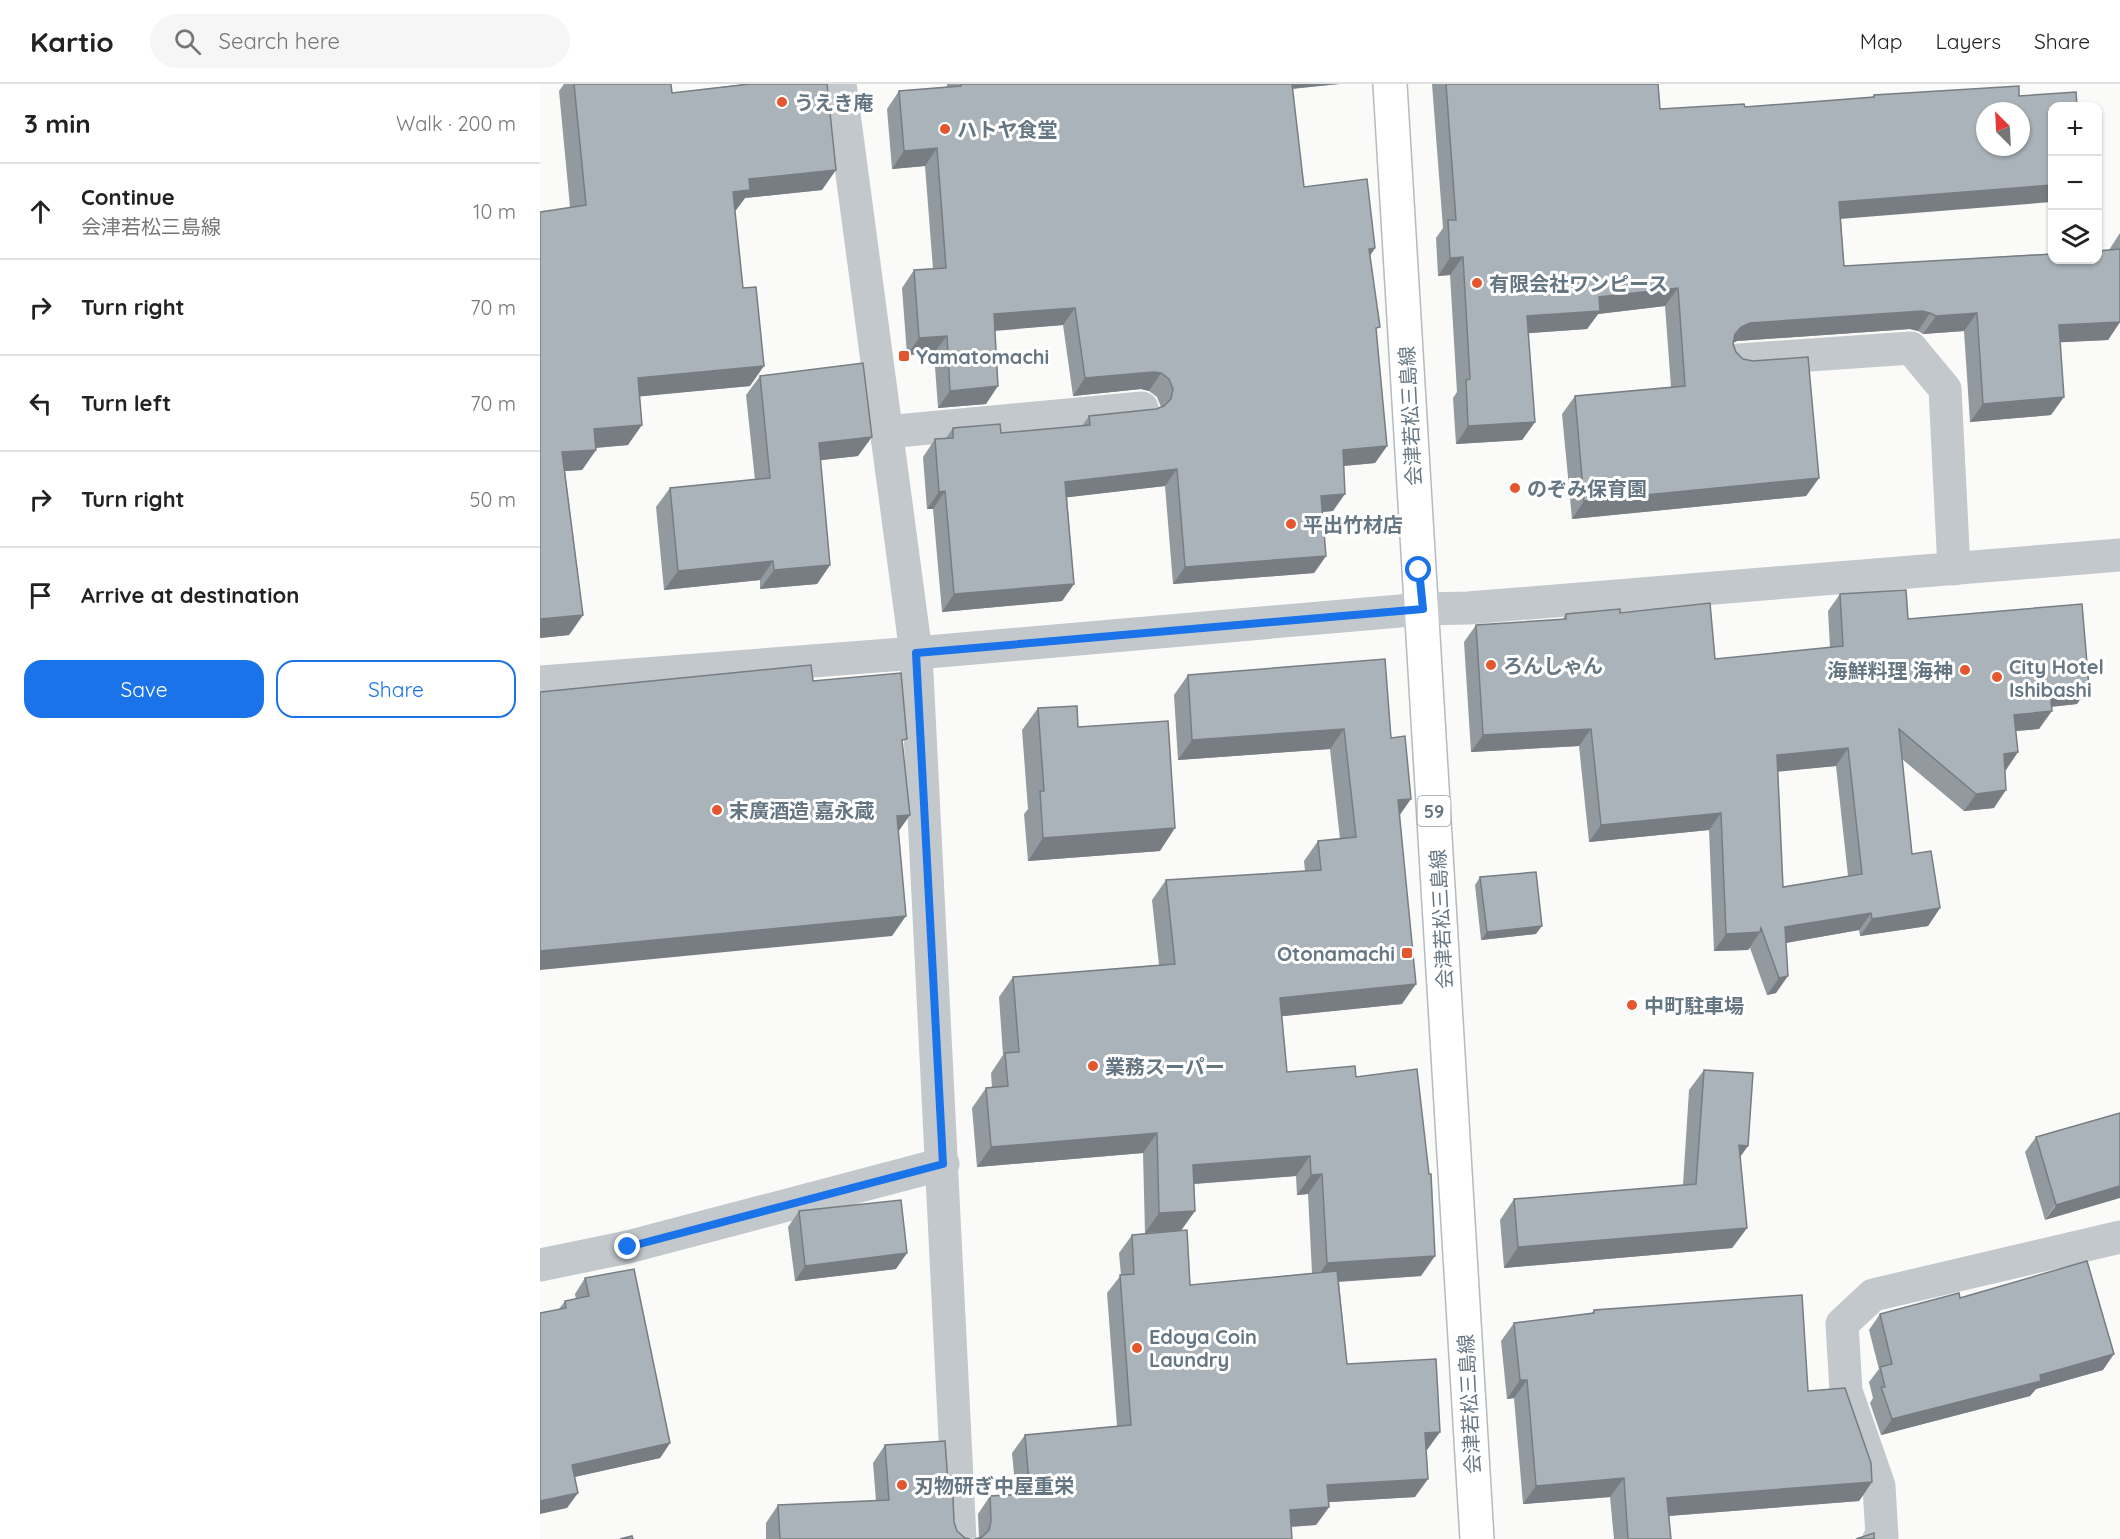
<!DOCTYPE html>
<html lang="en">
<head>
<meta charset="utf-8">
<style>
  :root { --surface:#fff; --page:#f6f6f6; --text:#222; --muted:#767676; --line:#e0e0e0; --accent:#1a73e8 }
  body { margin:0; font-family:Quicksand,"Noto Sans JP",sans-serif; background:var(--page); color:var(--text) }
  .controls { position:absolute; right:18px; top:18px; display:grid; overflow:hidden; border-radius:12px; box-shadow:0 2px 4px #0004 }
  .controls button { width:54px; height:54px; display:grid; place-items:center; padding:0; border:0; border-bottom:2px solid var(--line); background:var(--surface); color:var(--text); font:30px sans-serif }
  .compass { position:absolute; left:1436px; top:18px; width:54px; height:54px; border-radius:50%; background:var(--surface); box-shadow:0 2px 4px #0004; rotate:336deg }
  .stop { position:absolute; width:18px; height:18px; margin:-14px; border:4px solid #1a73e8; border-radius:50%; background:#fff }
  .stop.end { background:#1a73e8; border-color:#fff; box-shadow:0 2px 6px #0008 }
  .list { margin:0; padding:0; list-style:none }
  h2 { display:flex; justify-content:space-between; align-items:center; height:78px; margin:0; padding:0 24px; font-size:26px }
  h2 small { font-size:20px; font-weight:400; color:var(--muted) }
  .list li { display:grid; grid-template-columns:39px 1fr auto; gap:18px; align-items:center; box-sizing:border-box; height:96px; padding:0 24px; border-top:2px solid var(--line) }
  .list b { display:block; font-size:22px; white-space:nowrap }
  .list p { margin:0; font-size:20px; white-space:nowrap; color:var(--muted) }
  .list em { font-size:20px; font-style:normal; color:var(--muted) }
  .actions { display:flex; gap:12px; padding:18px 24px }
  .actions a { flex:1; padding:14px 0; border:2px solid var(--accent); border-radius:18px; text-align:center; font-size:21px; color:var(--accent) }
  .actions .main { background:var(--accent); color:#fff }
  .icon { flex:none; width:33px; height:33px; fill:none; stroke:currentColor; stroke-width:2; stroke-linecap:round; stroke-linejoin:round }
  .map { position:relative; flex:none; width:1580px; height:1455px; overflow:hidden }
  header { display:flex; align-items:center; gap:36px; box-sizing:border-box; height:84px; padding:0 30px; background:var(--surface); border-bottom:2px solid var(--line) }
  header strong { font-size:28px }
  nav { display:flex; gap:33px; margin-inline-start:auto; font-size:21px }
  .search { width:420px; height:54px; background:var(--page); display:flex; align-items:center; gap:15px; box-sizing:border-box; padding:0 21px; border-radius:33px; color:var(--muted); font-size:22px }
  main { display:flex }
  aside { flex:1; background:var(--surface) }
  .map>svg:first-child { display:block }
</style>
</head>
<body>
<header>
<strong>Kartio</strong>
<div class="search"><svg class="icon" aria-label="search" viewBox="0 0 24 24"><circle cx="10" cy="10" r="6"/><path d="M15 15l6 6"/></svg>Search here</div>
<nav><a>Map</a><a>Layers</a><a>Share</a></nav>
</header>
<main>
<aside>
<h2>3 min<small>Walk · 200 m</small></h2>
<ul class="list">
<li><svg class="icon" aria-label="ahead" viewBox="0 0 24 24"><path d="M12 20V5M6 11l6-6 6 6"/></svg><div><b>Continue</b><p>会津若松三島線</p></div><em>10 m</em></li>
<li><svg class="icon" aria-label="right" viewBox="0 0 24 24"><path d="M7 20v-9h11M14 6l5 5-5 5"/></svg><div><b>Turn right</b></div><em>70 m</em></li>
<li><svg class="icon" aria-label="left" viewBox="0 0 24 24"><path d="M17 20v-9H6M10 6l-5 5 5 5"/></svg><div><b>Turn left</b></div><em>70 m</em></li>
<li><svg class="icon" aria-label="right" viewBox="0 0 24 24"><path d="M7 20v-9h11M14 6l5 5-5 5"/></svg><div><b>Turn right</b></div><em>50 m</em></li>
<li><svg class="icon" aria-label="arrive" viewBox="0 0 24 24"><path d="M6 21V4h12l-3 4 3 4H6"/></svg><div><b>Arrive at destination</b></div></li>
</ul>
<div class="actions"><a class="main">Save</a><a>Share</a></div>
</aside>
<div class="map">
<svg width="1580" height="1455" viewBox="0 0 1580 1455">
  <rect width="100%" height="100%" fill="#fafaf8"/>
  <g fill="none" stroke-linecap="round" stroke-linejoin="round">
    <g stroke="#b5babe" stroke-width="36">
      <polyline id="major" points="850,0 937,1455"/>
    </g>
    <g stroke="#c3c8cc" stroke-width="33">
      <polyline points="300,0 376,569 420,1455"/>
      <polyline points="1199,276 1371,264 1405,305 1414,485"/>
      <polyline points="346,348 602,324"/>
      <polyline points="0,598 376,569 883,525 928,524 1580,471"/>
      <polyline points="0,1181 88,1163 403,1080"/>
      <polyline points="1339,1455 1342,1453 1339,1402 1306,1307 1302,1240 1333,1211 1580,1153"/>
    </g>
    <use href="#major" stroke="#fff" stroke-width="33"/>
  </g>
  <g fill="#929a9f" fill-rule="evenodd">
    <polygon points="24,0 131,0 132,9 204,0 287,0 282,106 205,114 196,126 195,127 210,302 100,312 88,361 56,364 56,366 42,386 25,387 43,531 29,551 0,554 30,123 19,7"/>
    <polygon points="407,0 799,0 752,5 764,103 835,164 830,171 836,249 847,362 835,379 804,382 793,427 782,428 786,472 774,489 633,500 625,402 527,413 534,500 522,517 402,528 393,425 387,425 383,373 395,355 406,354 413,344 461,349 542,342 549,332 616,325 621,323 617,313 609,307 601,305 533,312 523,241 455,246 446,320 398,324 394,269 367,271 362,204 374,186 393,185 385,82 352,85 347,25 359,7 407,3"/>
    <polygon points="892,0 1118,0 1120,25 1205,23 1332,13 1334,11 1479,2 1301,135 1304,182 1569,166 1580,149 1580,238 1568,256 1520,258 1511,331 1430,338 1424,247 1383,250 1378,247 1370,245 1197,257 1193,259 1196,268 1279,394 1266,412 1032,435 1022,330 1035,312 1131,303 1125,222 1058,230 1047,245 988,249 995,338 982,356 916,360 913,314 917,308 910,191 898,192 896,154 903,144"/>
    <polygon points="220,292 318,372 280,376 290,481 277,500 220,505 220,496 124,506 116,423 130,404 215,396 206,311"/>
    <path d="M1300,510L1368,535L1537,620L1511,623L1499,645L1476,647L1478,668L1465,686L1454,724L1424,727L1362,675L1372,770L1400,824L1388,842L1320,852L1319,846L1246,859L1236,909L1227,911L1210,864L1208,866L1174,867L1169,746L1049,758L1039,662L931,668L924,558L936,541L1023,535L1026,530L1080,529L1175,575L1290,564L1288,527ZM1296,682L1308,792L1243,803L1238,687Z"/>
    <path d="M648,591L851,654L860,731L862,920L742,932L747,988L816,993L881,1192L799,1198L807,1280L900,1348L886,1366L875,1413L788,1418L789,1423L776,1441L439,1454L438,1430L450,1412L476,1411L472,1369L485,1351L577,1342L567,1209L581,1191L579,1169L592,1151L630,1148L605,1149L603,1069L437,1083L432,1024L446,1004H452L451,989L463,971L459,913L473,893L619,881L612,816L626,796L765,787L764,777L778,757L800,755L790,665L638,676L634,611ZM756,1092L757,1111L768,1110L772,1189L650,1201L641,1147L655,1127L654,1100Z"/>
    <polygon points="498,624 538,643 620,767 488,777 484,730 488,725 482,646"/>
    <polygon points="940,793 996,850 941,856 935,801"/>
    <polygon points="1164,986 1200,1073 1207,1144 1192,1164 964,1184 960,1136 974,1115 1143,1101 1149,1006"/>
    <polygon points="1580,1029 1505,1136 1485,1068 1496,1053"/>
    <polygon points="259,1127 356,1185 255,1197 248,1143"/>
    <polygon points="45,1194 130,1359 120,1374 34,1393 27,1424 19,1225 25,1217 36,1215 35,1210"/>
    <polygon points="1420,1214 1563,1286 1496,1305 1490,1312 1341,1351 1330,1319 1333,1314 1329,1298 1339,1285 1329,1246 1340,1230"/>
    <polygon points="1054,1226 1268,1307 1332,1398 1319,1417 1129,1432 1131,1455 1074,1455 1070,1413 983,1420 974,1314 967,1315 961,1257 974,1239 1051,1230"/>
    <polygon points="345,1361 409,1413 414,1438 417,1447 425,1454 430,1455 226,1455 226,1439 238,1421 336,1417 333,1379"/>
  </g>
  <g fill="#777d82">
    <polygon points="743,0 799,0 738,6"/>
    <polygon points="397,64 385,82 352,85 364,67"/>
    <polygon points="296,86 282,106 205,114 196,126 179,128 193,108 209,95"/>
    <polygon points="1512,101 1512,118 1287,136 1299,118"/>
    <polygon points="835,164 823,182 829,165"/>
    <polygon points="923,173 910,191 898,192 910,174"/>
    <polygon points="1138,204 1125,222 1058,230 1047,245 975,250 987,232 1059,213"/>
    <polygon points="535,224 523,241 442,248 454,230"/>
    <polygon points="1382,227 1390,229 1378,247 1370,245 1197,257 1188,261 1201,243 1210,239"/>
    <polygon points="1437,229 1424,247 1383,250 1396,232"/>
    <polygon points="1580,238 1568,256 1507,259 1519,241"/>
    <polygon points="407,252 394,269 367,271 379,254"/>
    <polygon points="224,282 210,302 84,314 98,294"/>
    <polygon points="613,288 621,289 609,307 601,305 533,312 545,294"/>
    <polygon points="458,302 446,320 398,324 410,307"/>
    <polygon points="1524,313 1511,331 1430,338 1443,320"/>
    <polygon points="995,338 982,356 916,360 928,342"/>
    <polygon points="102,341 88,361 40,365 54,345"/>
    <polygon points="332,353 318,372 265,378 279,359"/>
    <polygon points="847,362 835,379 791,383 803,366"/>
    <polygon points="56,366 42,386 8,388 22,368"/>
    <polygon points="637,385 625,402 513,415 525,398"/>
    <polygon points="1279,394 1266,412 1032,435 1044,417"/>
    <polygon points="405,407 393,425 387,425 399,408"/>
    <polygon points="805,410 793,427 769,429 781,412"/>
    <polygon points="786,472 774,489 633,500 645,483"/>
    <polygon points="233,477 220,496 124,506 138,487"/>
    <polygon points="290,481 277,500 220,505 234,486"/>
    <polygon points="534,500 522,517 402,528 414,510"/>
    <polygon points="43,531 29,551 0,554 0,535"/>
    <polygon points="1549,603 1537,620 1497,624 1510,606"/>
    <polygon points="1512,627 1499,645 1462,648 1474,631"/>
    <polygon points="804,645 790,665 638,676 652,656"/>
    <polygon points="1051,645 1039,662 931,668 943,651"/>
    <polygon points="1308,664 1296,682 1225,689 1237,671"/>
    <polygon points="1478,668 1466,686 1451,687 1464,670"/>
    <polygon points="1466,706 1454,724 1424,727 1436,710"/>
    <polygon points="871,715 857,735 858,716"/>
    <polygon points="1181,729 1169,746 1049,758 1061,741"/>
    <polygon points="370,731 356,751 357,732"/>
    <polygon points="635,744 620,767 488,777 503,754"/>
    <polygon points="1400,824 1388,842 1320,852 1332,835"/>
    <polygon points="1331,829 1319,846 1233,861 1245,843"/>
    <polygon points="366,832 352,852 0,886 0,867"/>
    <polygon points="1002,842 996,850 941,856 947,848"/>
    <polygon points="1220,848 1208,866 1174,867 1186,850"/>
    <polygon points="1248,892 1236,909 1227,911 1239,894"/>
    <polygon points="876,900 862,920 726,934 740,914"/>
    <polygon points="617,1049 603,1069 437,1083 451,1063"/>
    <polygon points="1199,1061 1208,1062 1193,1083"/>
    <polygon points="770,1072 756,1092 639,1101 653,1081"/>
    <polygon points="782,1090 768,1110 757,1111 771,1091"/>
    <polygon points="1580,1102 1580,1114 1505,1136 1516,1121"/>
    <polygon points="655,1127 640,1147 605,1149 619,1129"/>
    <polygon points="1207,1144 1192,1164 964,1184 978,1163"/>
    <polygon points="367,1169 356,1185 255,1197 265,1182"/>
    <polygon points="895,1172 881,1192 773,1199 787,1179"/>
    <polygon points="1574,1270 1563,1286 1496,1305 1490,1312 1341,1351 1352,1335 1500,1291"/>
    <polygon points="980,1296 987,1296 974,1314 967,1315"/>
    <polygon points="900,1348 887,1366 872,1367 885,1349"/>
    <polygon points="130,1359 120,1374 21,1396 32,1381"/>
    <polygon points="1084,1394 1070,1413 983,1420 996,1402"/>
    <polygon points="888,1395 875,1413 775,1419 787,1401"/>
    <polygon points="1332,1398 1319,1417 1114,1433 1127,1414"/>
    <polygon points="38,1409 27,1424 0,1430 0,1417"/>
    <polygon points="789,1423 776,1441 738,1444 750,1426"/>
  </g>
  <g fill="#aab3b9" stroke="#777d82" stroke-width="1.5" fill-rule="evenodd">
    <polygon points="34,0 131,0 132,9 210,0 287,0 296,86 209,95 210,106 193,108 203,204 216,203 224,282 98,294 102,341 54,345 56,366 22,368 43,531 0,535 0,128 46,121"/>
    <polygon points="421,0 752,0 764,103 827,95 835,164 829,165 840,243 836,244 847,362 803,366 805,410 781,412 786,472 645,483 637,385 525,398 534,500 414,510 405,407 399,408 395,355 413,354 413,344 460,340 461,349 550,341 549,332 616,325 624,322 631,315 633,305 629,295 621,289 613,288 545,294 535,224 454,230 458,302 410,307 407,252 379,254 374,186 406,184 397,64 364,67 359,7 421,2"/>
    <path d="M906,0H1118L1120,25L1204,20L1205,23L1334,13V11L1479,2V12L1536,8L1537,22H1512V101L1299,118L1304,182L1512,170V176H1557V167L1580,165V238L1519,241L1524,313L1443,320L1437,229L1396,232L1390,229L1382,227L1210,239L1201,243L1195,250L1193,260L1196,268L1203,275L1213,277L1268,273L1279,394L1044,417L1035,312L1145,302L1138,204L1059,213L1060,227L987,232L995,338L928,342L926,296L930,295L923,173L910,174L908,136H916ZM1445,27H1481V63H1445Z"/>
    <polygon points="323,279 332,353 279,359 290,481 234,486 233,477 138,487 130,404 230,394 220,292"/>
    <path d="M1366,506L1368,535L1542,520L1549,603L1510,606L1512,627L1474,631L1478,668L1464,670L1466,706L1436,710L1359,645L1372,770L1391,767L1400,824L1332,835L1331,829L1245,843L1248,892L1239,894L1221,844L1220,848L1186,850L1181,729L1061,741L1051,645L943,651L936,541L1026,535V530L1080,525V529L1170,519L1175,575L1303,562L1300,510ZM1308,664L1322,790L1243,803L1237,671Z"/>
    <polygon points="845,575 851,654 865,652 871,715 858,716 876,900 740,914 747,988 815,982 816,993 877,985 889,1090 891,1090 895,1172 787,1179 782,1090 771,1091 770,1072 653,1081 655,1127 619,1129 617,1049 451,1063 446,1004 468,1002 465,969 479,968 473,893 635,880 626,796 781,786 778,757 816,753 804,645 652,656 648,591"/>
    <polygon points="271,581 273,597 361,589 367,655 362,656 370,731 357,732 366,832 0,867 0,608"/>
    <polygon points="537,622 538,643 628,637 635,744 503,754 500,707 504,707 498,624"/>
    <polygon points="996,788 1002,842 947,848 940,793"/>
    <polygon points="1164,986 1213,989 1208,1062 1199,1061 1207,1144 978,1163 974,1115 1156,1100"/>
    <polygon points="1580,1029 1580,1102 1516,1121 1496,1053"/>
    <polygon points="361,1116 367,1169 265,1182 259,1127"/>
    <polygon points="647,1146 650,1201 797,1187 807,1280 896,1275 900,1348 885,1349 888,1395 787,1401 789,1423 750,1426 752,1455 435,1455 442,1453 449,1446 451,1437 450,1412 490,1410 485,1351 591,1341 580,1191 594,1190 592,1151"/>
    <polygon points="1547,1177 1574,1270 1500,1291 1501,1297 1352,1335 1341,1303 1345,1303 1340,1283 1352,1280 1340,1230 1419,1209 1420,1214"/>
    <polygon points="94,1185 130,1359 32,1381 38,1409 0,1417 0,1229 26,1224 25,1217 49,1212 45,1194"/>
    <polygon points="1262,1211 1268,1307 1305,1304 1331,1379 1332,1398 1127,1414 1131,1455 1088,1455 1084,1394 996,1402 987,1296 980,1296 974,1239 1054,1229 1054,1226"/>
    <polygon points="405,1357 409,1413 413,1413 414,1438 417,1447 425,1454 430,1455 240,1455 238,1421 349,1416 345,1361"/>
    <polygon points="1334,1449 1334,1455 1316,1455"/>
    <polygon points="92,1452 93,1455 80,1455"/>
  </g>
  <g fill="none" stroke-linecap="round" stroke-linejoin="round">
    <polyline stroke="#1a73e8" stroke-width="8" points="88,1163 403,1080 376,569 883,525 879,486"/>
  </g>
  <g fill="#e4572e" stroke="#fff" stroke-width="2">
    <circle cx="242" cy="18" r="6"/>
    <circle cx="405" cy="45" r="6"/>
    <circle cx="937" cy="199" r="6"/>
    <rect x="358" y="266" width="12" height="12" rx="3"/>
    <circle cx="975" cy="404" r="6"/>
    <circle cx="751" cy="440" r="6"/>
    <circle cx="951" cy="581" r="6"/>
    <circle cx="1425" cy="586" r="6"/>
    <circle cx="1457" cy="593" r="6"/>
    <circle cx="177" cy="726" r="6"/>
    <rect x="861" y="863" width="12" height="12" rx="3"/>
    <circle cx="1092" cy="921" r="6"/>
    <circle cx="553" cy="982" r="6"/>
    <circle cx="597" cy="1264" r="6"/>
    <circle cx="362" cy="1401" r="6"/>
  </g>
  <g text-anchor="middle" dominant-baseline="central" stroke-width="6" stroke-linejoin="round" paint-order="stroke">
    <rect fill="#fff" stroke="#939fa8" stroke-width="1.5" x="877.5" y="712" width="33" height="30" rx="4.5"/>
    <g font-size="18" font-weight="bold" fill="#657683">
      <text x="894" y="727">59</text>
    </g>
    <g font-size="20" font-weight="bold" fill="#657683" stroke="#fff" text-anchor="start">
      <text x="254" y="18">うえき庵</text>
      <text x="417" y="45">ハトヤ食堂</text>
      <text x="949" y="199">有限会社ワンピース</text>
      <text x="376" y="272">Yamatomachi</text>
      <text x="987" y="404">のぞみ保育園</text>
      <text x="763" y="440">平出竹材店</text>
      <text x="963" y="581">ろんしゃん</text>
      <text x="1469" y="582">City Hotel<tspan x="1469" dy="23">Ishibashi</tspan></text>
      <text x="1413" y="586" text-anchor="end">海鮮料理 海神</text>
      <text x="189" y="726">末廣酒造 嘉永蔵</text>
      <text x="855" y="869" text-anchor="end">Otonamachi</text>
      <text x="1104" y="921">中町駐車場</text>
      <text x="565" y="982">業務スーパー</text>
      <text x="609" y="1252">Edoya Coin<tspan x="609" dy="23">Laundry</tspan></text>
      <text x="374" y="1401">刃物研ぎ中屋重栄</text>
    </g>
    <g font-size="20" fill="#657683" stroke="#fff">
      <text transform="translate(870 332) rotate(-93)">会津若松三島線</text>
      <text transform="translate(901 835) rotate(-93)">会津若松三島線</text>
      <text transform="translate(929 1320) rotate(-93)">会津若松三島線</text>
    </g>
  </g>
</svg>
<div class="controls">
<button>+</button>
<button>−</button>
<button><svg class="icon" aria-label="layers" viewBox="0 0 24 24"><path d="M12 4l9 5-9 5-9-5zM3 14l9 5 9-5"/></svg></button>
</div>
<svg class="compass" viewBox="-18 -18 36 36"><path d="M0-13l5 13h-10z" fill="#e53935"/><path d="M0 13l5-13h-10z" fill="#767676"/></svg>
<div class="stop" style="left:879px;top:486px"></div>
<div class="stop end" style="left:88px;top:1163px"></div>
</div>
</main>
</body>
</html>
